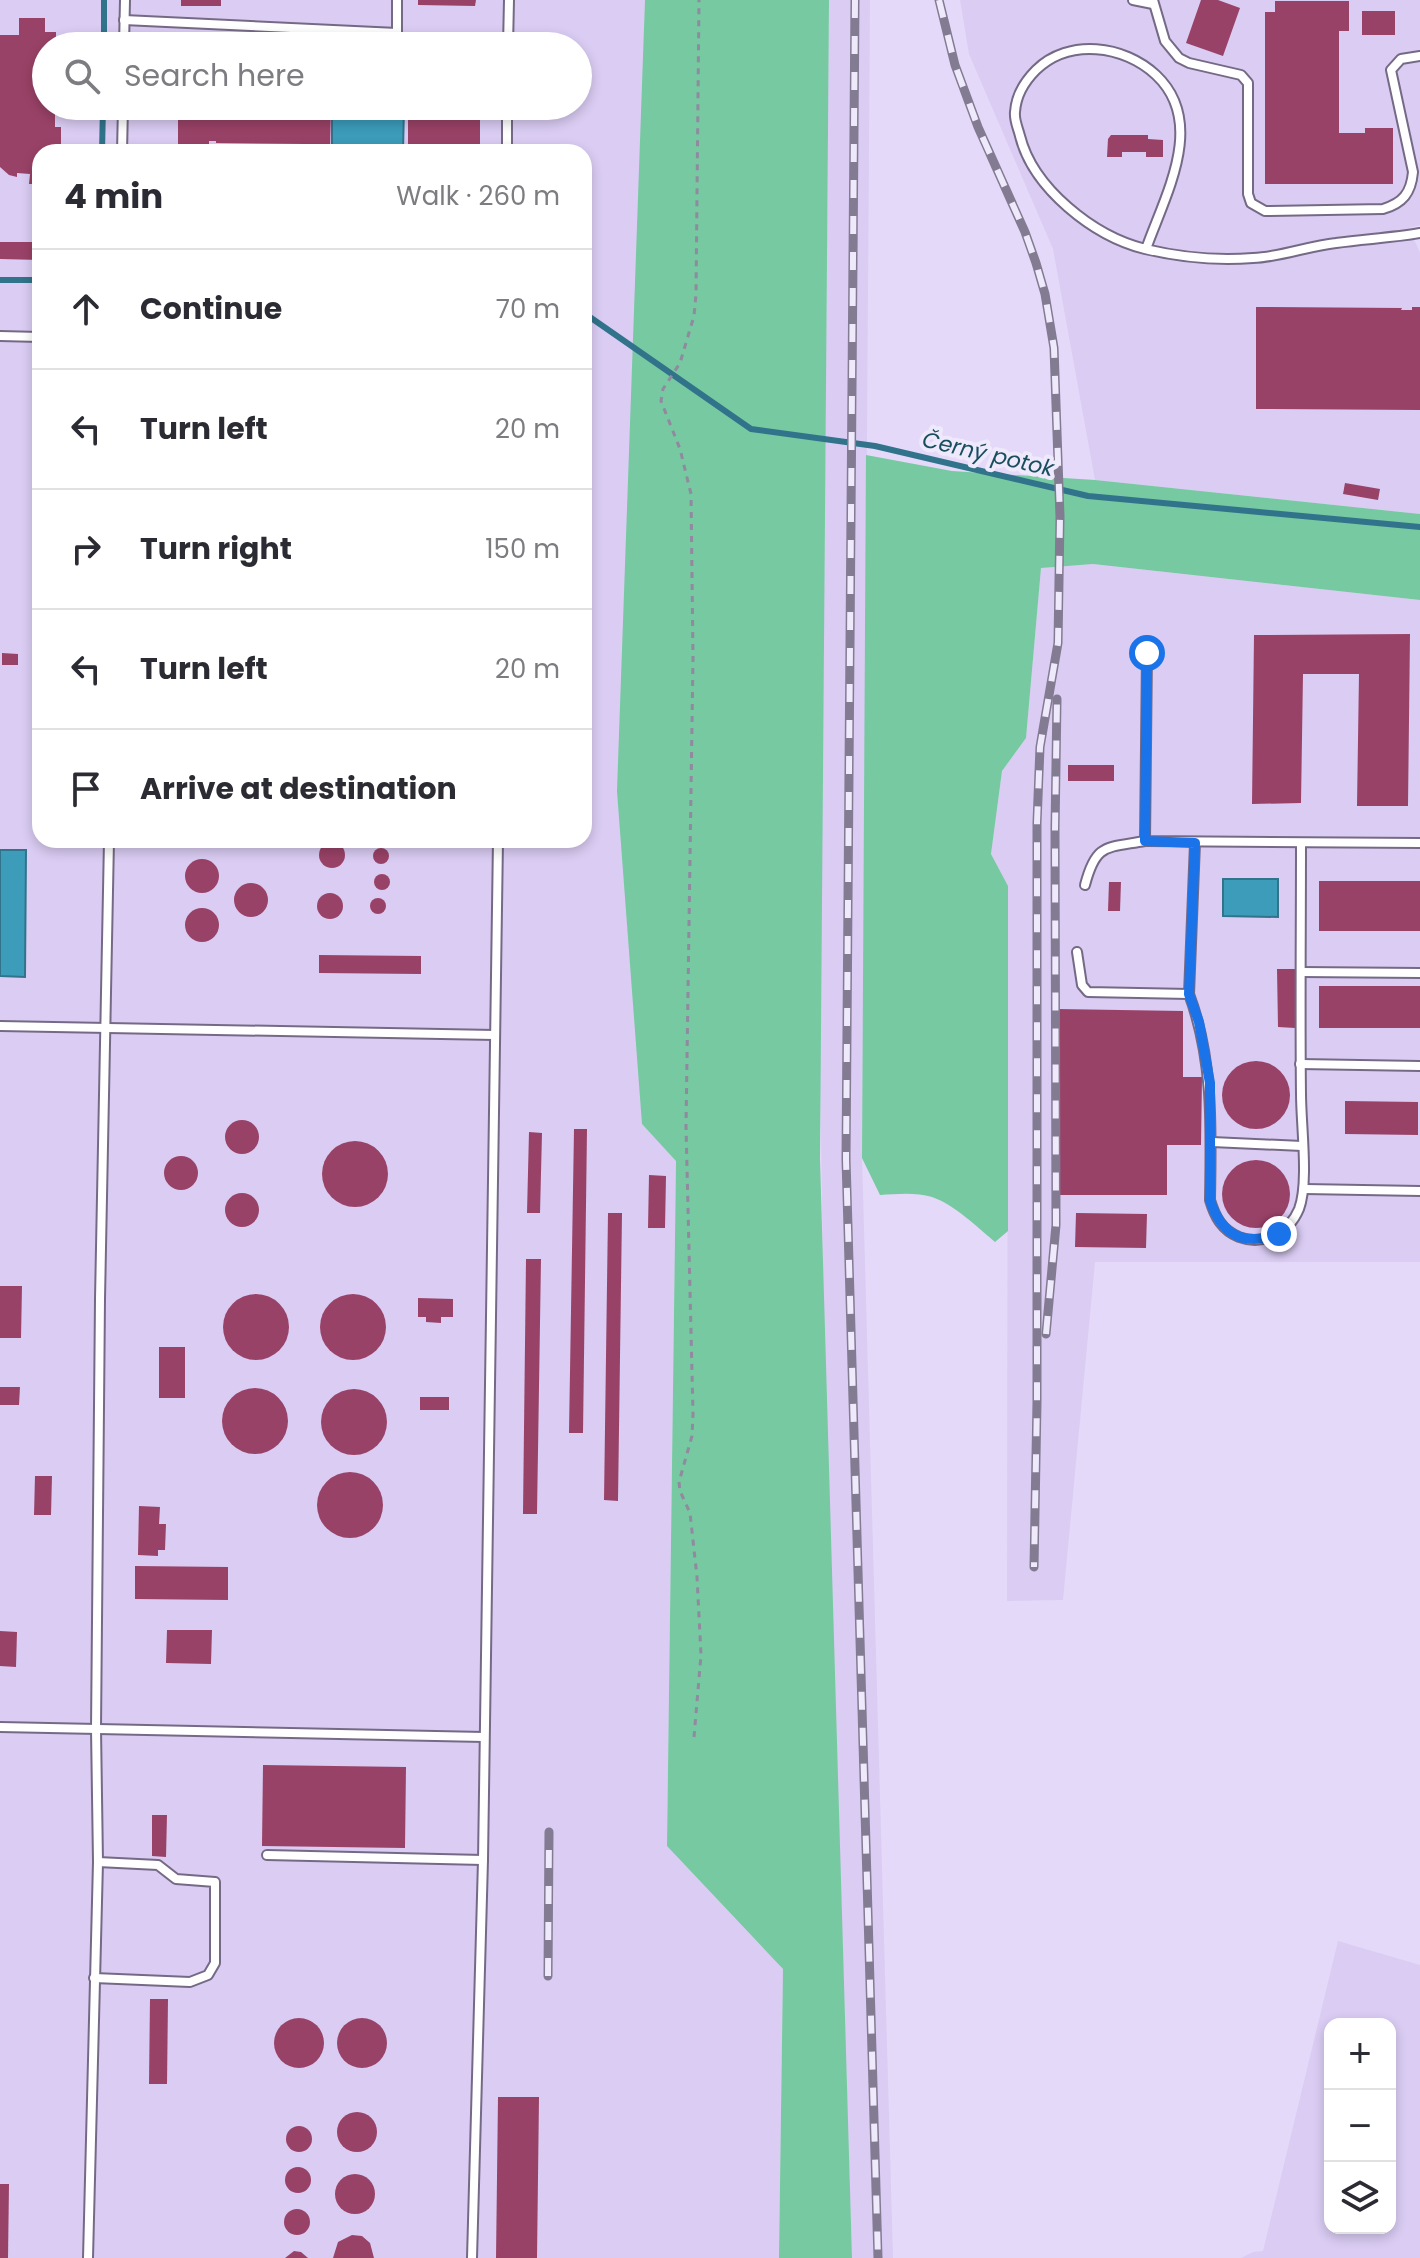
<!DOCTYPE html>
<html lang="en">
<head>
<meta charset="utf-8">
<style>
  :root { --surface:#fff; --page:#f2f2f3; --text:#2b2b33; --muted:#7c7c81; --line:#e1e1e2 }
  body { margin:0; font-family:Poppins,sans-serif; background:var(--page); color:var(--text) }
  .controls { position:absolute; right:24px; bottom:24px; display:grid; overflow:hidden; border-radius:16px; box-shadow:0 4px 12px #0003 }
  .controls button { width:72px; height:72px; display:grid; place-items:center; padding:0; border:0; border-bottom:2px solid var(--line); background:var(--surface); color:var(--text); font:40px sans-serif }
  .stop { position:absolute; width:24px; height:24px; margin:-18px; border:6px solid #1a73e8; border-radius:50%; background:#fff }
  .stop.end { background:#1a73e8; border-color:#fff; box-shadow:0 2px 8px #0008 }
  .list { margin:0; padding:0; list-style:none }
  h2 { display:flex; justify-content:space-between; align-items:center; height:104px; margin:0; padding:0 32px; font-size:34px }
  h2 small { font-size:26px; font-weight:400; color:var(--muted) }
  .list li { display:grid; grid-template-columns:52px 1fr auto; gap:24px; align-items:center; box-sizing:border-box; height:120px; padding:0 32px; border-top:2px solid var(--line) }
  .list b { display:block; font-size:30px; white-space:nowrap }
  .list em { font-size:26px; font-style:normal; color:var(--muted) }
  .icon { flex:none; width:44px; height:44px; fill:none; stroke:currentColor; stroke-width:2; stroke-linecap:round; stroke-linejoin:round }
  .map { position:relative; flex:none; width:1420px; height:2258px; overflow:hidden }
  .search { position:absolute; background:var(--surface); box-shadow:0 4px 12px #0003; left:32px; top:32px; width:560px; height:88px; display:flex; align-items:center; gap:20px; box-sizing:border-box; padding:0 28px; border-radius:44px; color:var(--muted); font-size:30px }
  .panel { position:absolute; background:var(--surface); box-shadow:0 4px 12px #0003; left:32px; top:144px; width:560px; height:704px; border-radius:24px }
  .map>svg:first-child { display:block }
</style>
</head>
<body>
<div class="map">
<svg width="1420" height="2258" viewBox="0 0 1420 2258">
  <rect width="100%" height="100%" fill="#e4d9f9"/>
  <g fill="#daccf3" fill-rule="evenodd">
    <path d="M0,0H645L641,167L642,1124L676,1160L667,1846L783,1969L779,2258H0ZM46,46H578V106H46ZM40,152H584V840H40Z"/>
    <polygon points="829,0 870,0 862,1158 893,2258 852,2258 824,1341 820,1069"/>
    <polygon points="960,0 1420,0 1420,225 1409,228 1420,253 1420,514 1095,480 1053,249 969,54"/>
    <polygon points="1093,564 1420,600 1420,1262 1095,1262 1063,1600 1007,1601 1008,886 991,854 1002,771 1026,738 1041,568"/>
    <path d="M1338,1941L1420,1965V2258H1241L1253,2252L1263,2251ZM1330,2024H1390V2228H1330Z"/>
  </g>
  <g fill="#76c9a0">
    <polygon points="645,0 829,0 820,1159 852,2258 779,2258 783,1969 667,1846 676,1161 642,1124 617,791"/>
    <path d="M866,455L952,471L1095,480L1420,514V600L1093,564L1041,568L1026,738L1002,771L991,854L1008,886V1231L995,1242C977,1227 955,1205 932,1197C916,1192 896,1194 880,1195L862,1158Z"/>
  </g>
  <g fill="#3c9cba" stroke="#31738b" stroke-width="2">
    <polygon points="332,106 404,106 403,152 332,152"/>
    <polygon points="0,850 26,850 25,977 0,976"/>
    <polygon points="1223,879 1278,879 1278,917 1223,916"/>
  </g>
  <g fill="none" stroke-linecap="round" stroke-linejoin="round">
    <g stroke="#31738b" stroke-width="6">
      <polyline points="104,46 104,0"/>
      <polyline points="102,152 103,106"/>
      <polyline points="0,280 40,280"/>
      <polyline points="584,313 751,429 875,446 1088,496 1420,527"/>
    </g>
  </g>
  <g fill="#994267">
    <rect x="181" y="0" width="40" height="6"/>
    <polygon points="418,0 476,0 475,6 418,5"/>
    <polygon points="1201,0 1218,0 1240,8 1223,56 1186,43"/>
    <polygon points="1275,1 1349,1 1349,31 1339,31 1339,133 1365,133 1365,128 1393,128 1393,184 1265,184 1265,12 1275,12"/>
    <rect x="1362" y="11" width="33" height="24"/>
    <polygon points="19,18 45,18 45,32 56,32 56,46 46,46 46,106 55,106 55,127 61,127 61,152 40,152 40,184 29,184 30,174 17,173 17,177 9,175 0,167 0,35 19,35"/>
    <polygon points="178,106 331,106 330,152 306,152 306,144 216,143 216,141 209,141 209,152 178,152"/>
    <rect x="408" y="106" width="72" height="46"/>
    <polygon points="1111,135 1148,135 1148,139 1163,140 1163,157 1146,157 1146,152 1122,152 1122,157 1107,157 1108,139"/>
    <polygon points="0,242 40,242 40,260 0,259"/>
    <polygon points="1256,307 1402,308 1401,310 1412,310 1412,307 1420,307 1420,410 1256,409"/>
    <polygon points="1345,483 1380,489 1378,500 1343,494"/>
    <polygon points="1410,634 1408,806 1357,806 1359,674 1303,674 1301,803 1252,804 1254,635"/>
    <polygon points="2,653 18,654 18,665 2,665"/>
    <rect x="1068" y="765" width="46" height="16"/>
    <circle cx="332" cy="855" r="13"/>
    <circle cx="381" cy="856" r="8"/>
    <circle cx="202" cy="876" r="17"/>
    <circle cx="382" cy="882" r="8"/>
    <rect x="1319" y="881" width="101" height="50"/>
    <polygon points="1109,882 1121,882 1120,911 1108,911"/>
    <circle cx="251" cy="900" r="17"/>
    <circle cx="330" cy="906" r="13"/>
    <circle cx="378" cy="906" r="8"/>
    <circle cx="202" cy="925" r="17"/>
    <polygon points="319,955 421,956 421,974 319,973"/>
    <polygon points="1277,969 1295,969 1295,1028 1278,1027"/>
    <rect x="1319" y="986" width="101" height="42"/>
    <polygon points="1057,1009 1183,1011 1183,1077 1202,1077 1201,1145 1167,1145 1167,1195 1058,1195"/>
    <circle cx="1256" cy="1095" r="34"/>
    <polygon points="1345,1101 1418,1102 1418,1135 1345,1134"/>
    <circle cx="242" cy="1137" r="17"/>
    <polygon points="574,1129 587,1129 583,1433 569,1433"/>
    <polygon points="529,1132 542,1133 540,1213 527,1213"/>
    <circle cx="355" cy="1174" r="33"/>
    <circle cx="181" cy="1173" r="17"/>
    <circle cx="1256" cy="1194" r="34"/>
    <polygon points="649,1175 666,1176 665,1228 648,1228"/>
    <circle cx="242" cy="1210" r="17"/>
    <polygon points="608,1213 622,1213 618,1501 604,1500"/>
    <polygon points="1076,1213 1147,1214 1146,1248 1075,1247"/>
    <polygon points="526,1259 541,1259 537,1514 523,1514"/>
    <polygon points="0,1286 22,1286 21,1338 0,1338"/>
    <circle cx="256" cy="1327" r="33"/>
    <circle cx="353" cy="1327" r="33"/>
    <polygon points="418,1298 453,1299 453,1317 441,1317 441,1323 426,1322 426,1317 418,1317"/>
    <rect x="159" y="1347" width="26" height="51"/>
    <polygon points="0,1387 20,1387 19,1405 0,1405"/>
    <circle cx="255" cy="1421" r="33"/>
    <circle cx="354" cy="1422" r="33"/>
    <rect x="420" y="1397" width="29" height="13"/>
    <circle cx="350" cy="1505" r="33"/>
    <polygon points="35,1476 52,1476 51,1515 34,1515"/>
    <polygon points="139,1506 160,1507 159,1524 166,1524 165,1550 158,1550 158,1556 138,1555"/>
    <polygon points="135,1566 228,1567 228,1600 135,1599"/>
    <polygon points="167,1630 212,1630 211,1664 166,1663"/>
    <polygon points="0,1631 17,1632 16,1667 0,1666"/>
    <polygon points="263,1765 406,1767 405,1848 262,1846"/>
    <polygon points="152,1815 167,1815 166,1857 152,1856"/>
    <polygon points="150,1999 168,1999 167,2084 149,2084"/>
    <circle cx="362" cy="2043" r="25"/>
    <circle cx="299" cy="2043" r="25"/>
    <polygon points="498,2097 539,2097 537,2258 496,2258"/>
    <circle cx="357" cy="2132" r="20"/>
    <circle cx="299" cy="2139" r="13"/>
    <circle cx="298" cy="2180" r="13"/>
    <circle cx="355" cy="2194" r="20"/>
    <polygon points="0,2184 9,2184 8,2258 0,2258"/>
    <circle cx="297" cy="2222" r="13"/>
    <polygon points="352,2235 362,2236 370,2243 374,2258 333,2258 338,2242"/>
    <polygon points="294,2251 301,2252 308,2258 285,2258"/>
  </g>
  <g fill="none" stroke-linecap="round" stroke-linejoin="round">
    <g stroke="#756a86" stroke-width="12">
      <g id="service">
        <polyline points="1133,0 1153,4"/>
        <path d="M1153,0L1165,41L1179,58L1189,63L1241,75L1248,83V194L1251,203L1265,211L1383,209C1403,203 1411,193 1413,172L1391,70L1401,59L1420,56"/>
        <polyline points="124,20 397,33 397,0"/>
        <polyline points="124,46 125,0"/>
        <polyline points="508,46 509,0"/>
        <polyline points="122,152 123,106"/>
        <polyline points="507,152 507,106"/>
        <path d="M1146,249C1165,195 1207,123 1156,75C1124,45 1069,38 1036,70C1024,82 1016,96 1015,112C1014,120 1018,128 1020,136C1033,188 1093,236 1145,249C1179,257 1217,261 1253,258C1281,257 1308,246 1336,243C1364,239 1392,238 1420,233"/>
        <polyline points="0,336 40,337"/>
        <polyline points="1147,653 1145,841 1420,843"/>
        <path d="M1085,885C1096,843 1106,848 1145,841"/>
        <path d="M1077,952L1082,985L1088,992L1189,994C1214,1061 1211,1130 1210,1200C1215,1217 1222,1230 1239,1237C1263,1246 1289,1233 1299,1209C1309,1183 1301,1125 1301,1094C1300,1011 1301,927 1301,844"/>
        <polyline points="1301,972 1420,973"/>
        <polyline points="1189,994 1195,843"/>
        <polyline points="0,1026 495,1035"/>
        <polyline points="1300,1064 1420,1066"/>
        <polyline points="1212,1142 1302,1146"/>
        <polyline points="1305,1189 1420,1191"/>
        <polyline points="0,1727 484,1737"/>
        <polyline points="267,1855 483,1860"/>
        <polyline points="94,1978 190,1982 208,1975 215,1963 215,1882 176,1879 158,1865 98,1862"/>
        <polyline points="88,2258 98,1862 96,1729 100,1299 109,840"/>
        <polyline points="472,2258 483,1860 498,840"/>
      </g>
    </g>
    <polyline stroke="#9189a0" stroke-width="3" stroke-dasharray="6 6" stroke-linecap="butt" points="694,1737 701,1655 697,1577 690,1513 680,1491 679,1482 692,1436 693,1414 686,1126 693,657 691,494 680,449 661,401 663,389 680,363 694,316 696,294 699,0"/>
    <use href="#service" stroke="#fff" stroke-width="8"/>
    <g stroke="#837b91" stroke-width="9">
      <g id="rail">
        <polyline points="855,0 846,1159 878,2258"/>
        <polyline points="939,0 955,65 978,127 1025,232 1036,263 1045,294 1054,348 1060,517 1058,643 1040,747 1037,823 1037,1402 1034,1567"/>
        <polyline points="1046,1334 1056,1225 1055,830 1057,699"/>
        <polyline points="548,1976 549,1832"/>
      </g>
    </g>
    <use href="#rail" stroke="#efe9fc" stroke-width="6" stroke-dasharray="18" stroke-linecap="butt"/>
  </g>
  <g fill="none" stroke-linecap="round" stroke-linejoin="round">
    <path stroke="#1a73e8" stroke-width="10" d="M1147,653L1145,841L1195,843L1189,994L1199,1022L1210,1083V1200C1221,1235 1244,1247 1279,1234"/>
  </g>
  <g text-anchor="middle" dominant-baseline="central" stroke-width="8" stroke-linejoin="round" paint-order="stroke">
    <g font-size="22" font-style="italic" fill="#184e5e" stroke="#efe9fc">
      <text transform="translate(988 454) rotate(13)">Černý potok</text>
    </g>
  </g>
</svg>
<div class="controls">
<button>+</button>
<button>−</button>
<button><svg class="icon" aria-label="layers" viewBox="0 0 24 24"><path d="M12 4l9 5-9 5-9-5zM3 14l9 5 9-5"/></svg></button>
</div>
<div class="stop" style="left:1147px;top:653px"></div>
<div class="stop end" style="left:1279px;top:1234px"></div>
<div class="search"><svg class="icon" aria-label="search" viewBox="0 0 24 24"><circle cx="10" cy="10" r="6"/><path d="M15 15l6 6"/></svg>Search here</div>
<section class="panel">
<h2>4 min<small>Walk · 260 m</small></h2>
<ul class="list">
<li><svg class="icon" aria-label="ahead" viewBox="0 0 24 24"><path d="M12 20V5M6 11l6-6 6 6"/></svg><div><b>Continue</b></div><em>70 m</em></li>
<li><svg class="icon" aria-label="left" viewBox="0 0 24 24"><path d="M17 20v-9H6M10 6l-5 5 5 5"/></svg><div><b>Turn left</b></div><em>20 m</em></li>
<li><svg class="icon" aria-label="right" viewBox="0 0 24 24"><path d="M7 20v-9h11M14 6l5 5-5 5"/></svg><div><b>Turn right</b></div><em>150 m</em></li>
<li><svg class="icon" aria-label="left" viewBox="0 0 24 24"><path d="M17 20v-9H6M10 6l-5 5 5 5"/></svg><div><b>Turn left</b></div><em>20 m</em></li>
<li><svg class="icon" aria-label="arrive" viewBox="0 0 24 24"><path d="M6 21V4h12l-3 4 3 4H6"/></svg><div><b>Arrive at destination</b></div></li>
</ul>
</section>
</div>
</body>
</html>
